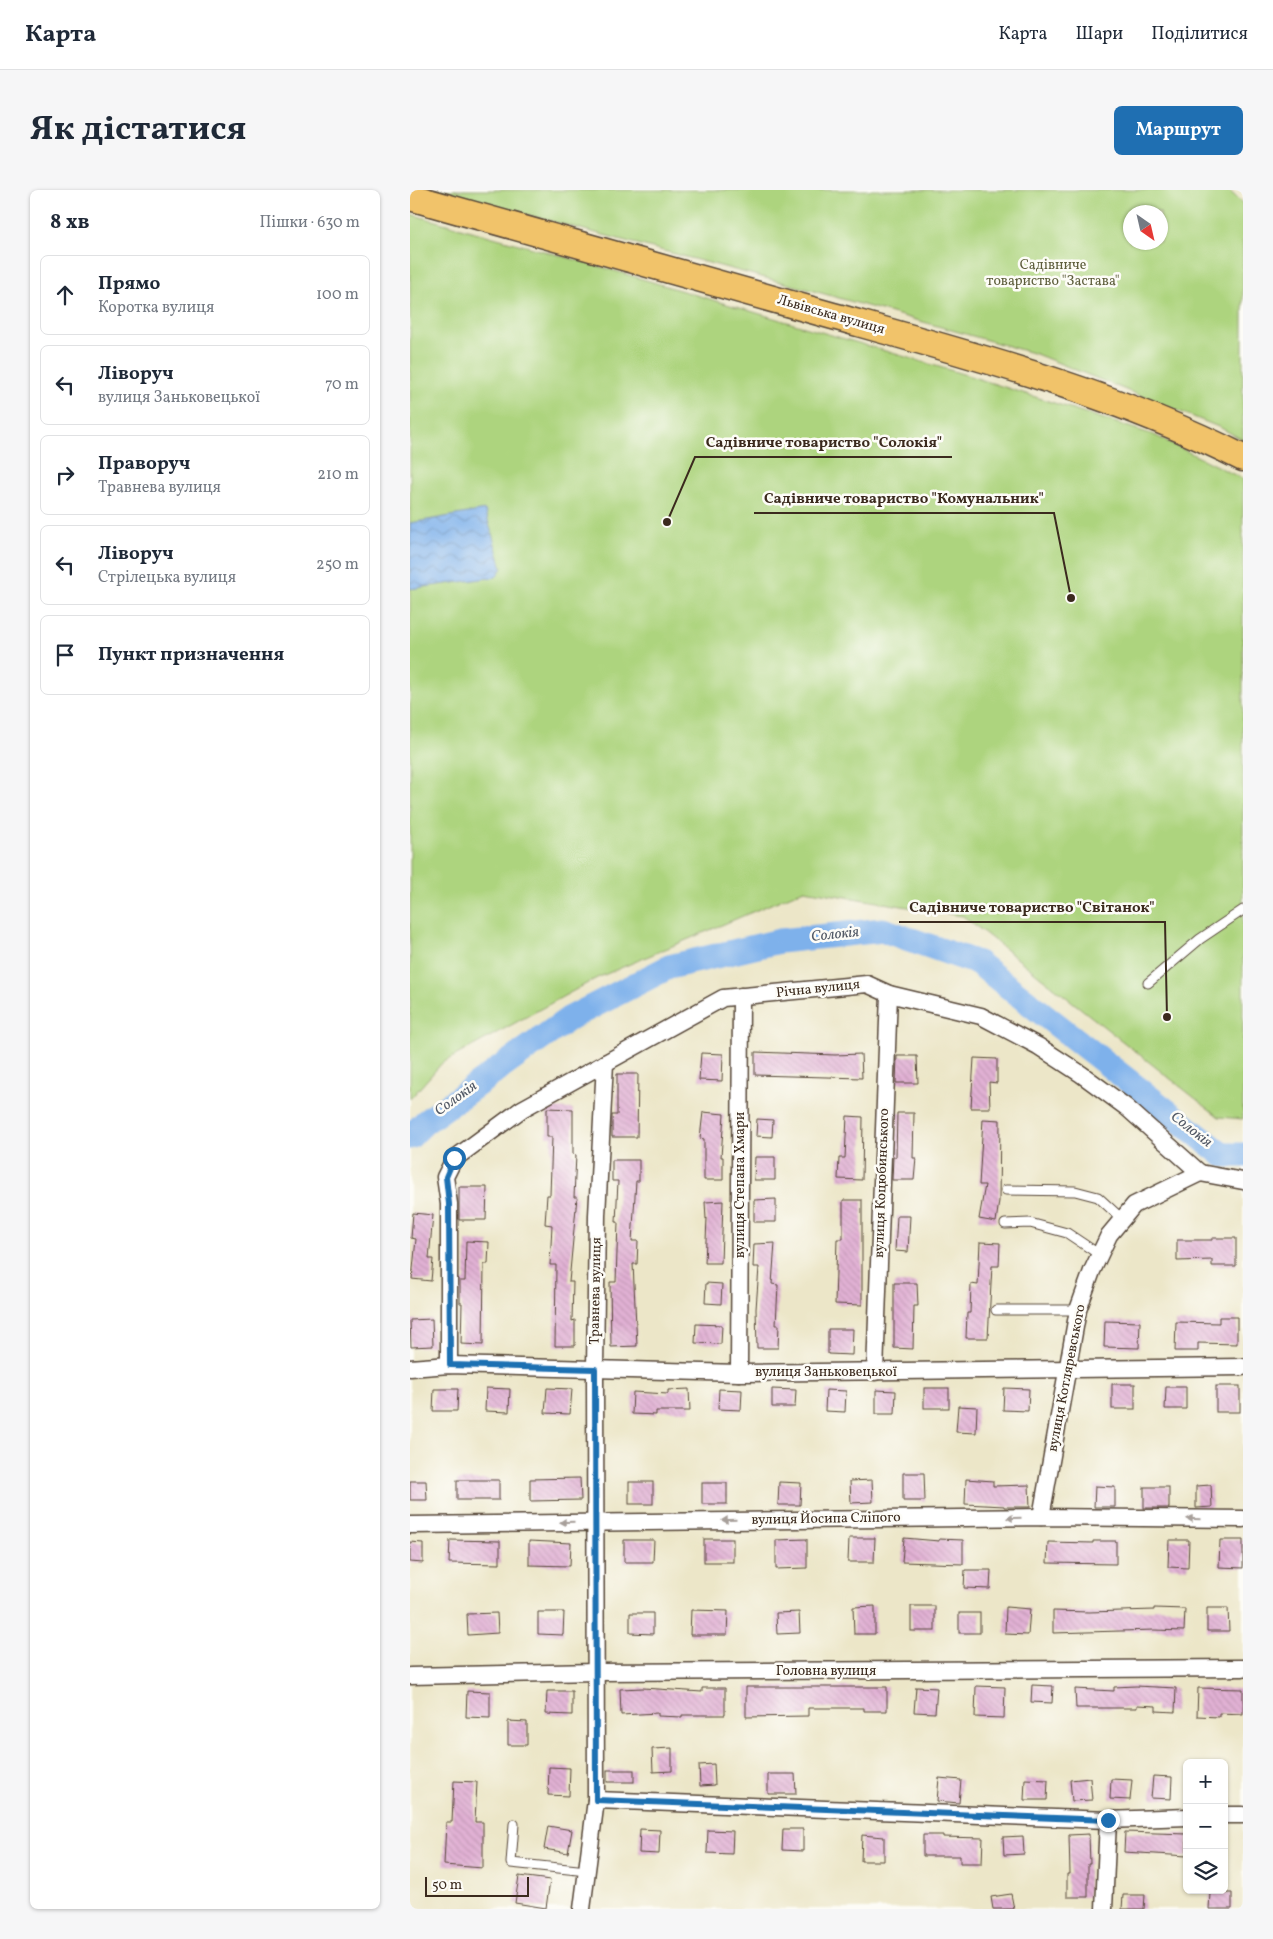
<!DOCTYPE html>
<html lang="uk">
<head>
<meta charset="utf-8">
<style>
  :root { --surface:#fff; --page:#f6f6f7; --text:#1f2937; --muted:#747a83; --line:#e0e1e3; --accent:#1f6fb2 }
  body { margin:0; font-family:Vollkorn,serif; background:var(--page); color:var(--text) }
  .controls { position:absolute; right:15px; bottom:15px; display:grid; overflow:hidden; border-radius:8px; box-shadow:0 1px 4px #0004 }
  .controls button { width:45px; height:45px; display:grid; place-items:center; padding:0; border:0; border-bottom:1px solid var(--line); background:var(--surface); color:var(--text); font:25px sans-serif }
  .compass { position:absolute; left:713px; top:15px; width:45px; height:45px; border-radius:50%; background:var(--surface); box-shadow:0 1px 4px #0004; rotate:146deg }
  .scale { position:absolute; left:15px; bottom:12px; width:104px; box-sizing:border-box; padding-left:5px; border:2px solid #3b2a1e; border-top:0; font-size:14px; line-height:18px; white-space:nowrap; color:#3b2a1e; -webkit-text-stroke:4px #fdfcf7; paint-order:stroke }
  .stop { position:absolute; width:15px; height:15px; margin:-11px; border:4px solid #1f6fb2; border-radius:50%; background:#fff }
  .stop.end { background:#1f6fb2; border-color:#fff; box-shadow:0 1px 5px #0008 }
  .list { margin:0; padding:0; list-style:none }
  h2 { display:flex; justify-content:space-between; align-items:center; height:65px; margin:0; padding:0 20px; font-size:21px }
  h2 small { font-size:16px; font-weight:400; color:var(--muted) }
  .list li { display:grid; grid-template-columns:32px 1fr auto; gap:15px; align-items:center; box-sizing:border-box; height:80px; margin:0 10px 10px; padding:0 10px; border:1px solid var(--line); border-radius:8px }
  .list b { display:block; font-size:19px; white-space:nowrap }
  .list p { margin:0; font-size:16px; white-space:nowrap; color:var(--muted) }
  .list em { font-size:16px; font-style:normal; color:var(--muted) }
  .icon { flex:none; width:28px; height:28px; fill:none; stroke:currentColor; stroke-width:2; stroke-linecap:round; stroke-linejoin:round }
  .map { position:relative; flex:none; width:833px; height:1719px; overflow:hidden; border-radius:8px }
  header { display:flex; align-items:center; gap:30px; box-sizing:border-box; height:70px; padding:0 25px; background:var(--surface); border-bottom:1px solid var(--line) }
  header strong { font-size:24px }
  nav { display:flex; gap:28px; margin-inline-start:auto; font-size:18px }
  .intro { display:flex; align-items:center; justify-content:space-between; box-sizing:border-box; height:120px; padding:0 30px }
  h1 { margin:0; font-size:35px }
  .button { padding:12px 22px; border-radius:8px; background:var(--accent); color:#fff; font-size:18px; font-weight:700 }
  main { display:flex; gap:30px; padding:0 30px }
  aside { flex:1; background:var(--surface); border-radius:8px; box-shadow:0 1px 4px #0004 }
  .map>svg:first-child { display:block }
</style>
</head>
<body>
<header>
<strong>Карта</strong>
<nav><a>Карта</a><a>Шари</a><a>Поділитися</a></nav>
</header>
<div class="intro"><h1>Як дістатися</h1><a class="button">Маршрут</a></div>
<main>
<aside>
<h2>8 хв<small>Пішки · 630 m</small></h2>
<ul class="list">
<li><svg class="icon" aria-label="ahead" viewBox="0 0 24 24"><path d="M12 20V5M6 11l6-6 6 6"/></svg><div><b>Прямо</b><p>Коротка вулиця</p></div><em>100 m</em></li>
<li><svg class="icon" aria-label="left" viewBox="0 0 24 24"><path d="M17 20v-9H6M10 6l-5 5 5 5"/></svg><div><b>Ліворуч</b><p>вулиця Заньковецької</p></div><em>70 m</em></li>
<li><svg class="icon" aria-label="right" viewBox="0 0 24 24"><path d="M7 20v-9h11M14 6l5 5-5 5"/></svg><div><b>Праворуч</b><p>Травнева вулиця</p></div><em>210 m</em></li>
<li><svg class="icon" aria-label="left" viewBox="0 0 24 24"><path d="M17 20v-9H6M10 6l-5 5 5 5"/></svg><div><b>Ліворуч</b><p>Стрілецька вулиця</p></div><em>250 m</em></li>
<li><svg class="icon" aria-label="arrive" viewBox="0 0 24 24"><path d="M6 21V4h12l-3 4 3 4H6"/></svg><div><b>Пункт призначення</b></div></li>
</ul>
</aside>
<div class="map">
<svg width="833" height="1719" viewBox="0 0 833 1719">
  <defs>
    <pattern id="water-waves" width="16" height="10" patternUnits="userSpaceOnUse" patternTransform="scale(1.25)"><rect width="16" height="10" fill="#7eb1eb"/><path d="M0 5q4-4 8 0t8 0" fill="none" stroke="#6890be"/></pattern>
    <pattern id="building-back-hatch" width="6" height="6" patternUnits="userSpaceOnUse" patternTransform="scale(1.25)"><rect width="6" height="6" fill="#e1b1d4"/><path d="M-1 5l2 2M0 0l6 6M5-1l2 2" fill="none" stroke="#c298b6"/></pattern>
  </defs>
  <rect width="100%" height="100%" fill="#fdfcf7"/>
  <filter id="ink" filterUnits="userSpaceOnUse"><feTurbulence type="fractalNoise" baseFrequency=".02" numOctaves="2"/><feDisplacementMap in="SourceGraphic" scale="10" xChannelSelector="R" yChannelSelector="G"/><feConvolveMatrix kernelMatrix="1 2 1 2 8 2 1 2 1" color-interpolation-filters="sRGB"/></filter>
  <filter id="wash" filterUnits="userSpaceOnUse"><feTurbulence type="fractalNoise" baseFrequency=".0096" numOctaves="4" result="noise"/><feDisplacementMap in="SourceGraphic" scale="20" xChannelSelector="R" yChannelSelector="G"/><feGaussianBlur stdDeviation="1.12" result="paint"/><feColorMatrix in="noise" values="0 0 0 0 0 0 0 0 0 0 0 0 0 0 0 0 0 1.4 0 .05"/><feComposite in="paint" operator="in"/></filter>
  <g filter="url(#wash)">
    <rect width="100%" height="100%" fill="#ece6c8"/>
    <g fill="#add47e" stroke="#747f4e" fill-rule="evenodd">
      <path d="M24,0H818L833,13V250L811,238L626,164L397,99ZM750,22V52H720V22Z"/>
      <polygon points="0,24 195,78 563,187 744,245 833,289 833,929 809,927 553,726 394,700 187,788 32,873 0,909"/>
    </g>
    <polygon fill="url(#water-waves)" stroke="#5c6e84" points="75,320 92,378 86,387 0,399 0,333"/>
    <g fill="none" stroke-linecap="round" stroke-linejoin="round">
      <polyline stroke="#7eb1eb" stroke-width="25" points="0,947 15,932 160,828 259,777 370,751 473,740 568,773 813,965 833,965"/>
    </g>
    <g id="blocks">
      <g fill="url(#building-back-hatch)">
        <polygon points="345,862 425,865 451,864 452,888 345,885"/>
        <polygon points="291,863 313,864 312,891 289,890"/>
        <polygon points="487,866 507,866 508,893 486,893"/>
        <polygon points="564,868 587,869 587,893 579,892 580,918 561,918"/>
        <polygon points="207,884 228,884 227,947 202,947 202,925 207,925"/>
        <polygon points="137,918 163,919 163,964 166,965 164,1007 167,1007 159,1092 163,1092 162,1131 165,1130 165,1156 145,1156 146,1075 140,1075 142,1035 135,1034 137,1005 140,1005 142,947 137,947"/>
        <polygon points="293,922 314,924 311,967 313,967 313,990 294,990 294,949 290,948"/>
        <polygon points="487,923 504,923 503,968 506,968 504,990 482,990 483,967 486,967"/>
        <polygon points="437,926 453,927 452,990 428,989 429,968 435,968"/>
        <polygon points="347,929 363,930 362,947 346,946"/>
        <polygon points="573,929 590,930 589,1011 586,1032 569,1029 575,995 569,995"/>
        <polygon points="345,967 365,967 365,990 344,990"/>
        <polygon points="202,970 229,970 229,991 226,991 222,1051 228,1051 227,1074 223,1074 227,1156 201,1157 200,1092 206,1092 208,1032 206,1032 208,991 202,991"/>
        <polygon points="49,997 77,997 76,1030 49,1030"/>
        <polygon points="366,1009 366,1032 344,1032 344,1010"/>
        <polygon points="433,1010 452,1010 452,1115 425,1114 427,1049 433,1049"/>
        <polygon points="313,1011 311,1073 295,1073 297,1028 296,1029 295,1012"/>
        <polygon points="3,1023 23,1025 19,1069 23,1069 21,1091 2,1089 6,1049 1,1048"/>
        <polygon points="487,1026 500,1026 498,1062 485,1061"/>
        <polygon points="802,1048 826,1048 826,1076 802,1076 802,1070 767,1071 767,1050 802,1050"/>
        <polygon points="56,1051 79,1052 78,1074 74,1074 73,1155 51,1154 52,1113 50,1113 50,1091 55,1091"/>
        <polygon points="570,1052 590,1053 589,1076 582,1076 578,1148 556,1148 557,1123 560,1123 561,1094 568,1095"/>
        <polygon points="365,1053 362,1094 368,1095 366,1135 369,1135 368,1158 347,1158 346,1119 349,1077 343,1077 344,1054"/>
        <polygon points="296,1093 312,1094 311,1114 295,1113"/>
        <polygon points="484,1093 507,1093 508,1116 504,1116 503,1159 484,1158"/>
        <polygon points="809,1127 827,1127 827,1154 788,1153 788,1161 765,1161 766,1132 809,1133"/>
        <polygon points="22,1129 23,1156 1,1157 0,1130"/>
        <polygon points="695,1131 730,1132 729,1158 694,1157"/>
        <polygon points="286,1134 312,1135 311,1154 285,1153"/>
        <polygon points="418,1139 443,1139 442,1165 418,1164"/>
        <rect x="702" y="1194" width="23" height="25"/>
        <rect x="806" y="1196" width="24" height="26"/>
        <polygon points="756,1197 776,1197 776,1219 755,1219"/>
        <polygon points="76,1198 100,1199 99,1222 75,1221"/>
        <polygon points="137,1198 162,1199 160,1224 135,1223"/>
        <rect x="514" y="1198" width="25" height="20"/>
        <polygon points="594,1198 619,1199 618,1221 593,1220"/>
        <polygon points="24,1199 48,1199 47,1221 23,1221"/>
        <polygon points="279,1199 280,1221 246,1221 246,1225 222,1224 223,1202 258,1204 258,1200"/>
        <polygon points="309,1199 332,1200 331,1220 308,1219"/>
        <polygon points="362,1199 386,1200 385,1217 362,1217"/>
        <polygon points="416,1200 436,1201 435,1222 415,1221"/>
        <polygon points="466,1200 486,1201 485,1224 466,1224"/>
        <polygon points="548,1216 567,1217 566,1243 546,1242"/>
        <polygon points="493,1283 514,1283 515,1311 493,1311"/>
        <polygon points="170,1288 171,1310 120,1311 120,1289"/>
        <polygon points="556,1289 583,1291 583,1296 619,1295 620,1317 594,1317 594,1316 555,1314"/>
        <rect x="47" y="1290" width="42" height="20"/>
        <polygon points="462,1290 463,1312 441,1313 440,1291"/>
        <polygon points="0,1291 16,1291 17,1310 0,1310"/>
        <rect x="219" y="1292" width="24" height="22"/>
        <polygon points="369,1292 391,1293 390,1315 368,1315"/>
        <rect x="292" y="1293" width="25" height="21"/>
        <polygon points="801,1295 802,1317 786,1318 786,1296"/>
        <polygon points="685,1296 705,1297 705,1317 684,1317"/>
        <rect x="734" y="1297" width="25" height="21"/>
        <polygon points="439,1348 465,1348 464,1372 438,1372"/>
        <polygon points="494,1348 529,1351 529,1349 553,1350 553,1374 492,1372"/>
        <rect x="294" y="1349" width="29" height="23"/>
        <polygon points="397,1349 397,1378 366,1379 366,1350"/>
        <polygon points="40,1350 90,1351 90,1374 39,1373"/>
        <polygon points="214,1350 244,1350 243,1372 214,1372"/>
        <polygon points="759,1350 779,1350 778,1378 758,1377"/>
        <polygon points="810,1350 833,1350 833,1378 809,1377"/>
        <polygon points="119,1351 161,1353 160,1376 119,1375"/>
        <polygon points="683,1351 706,1351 706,1374 637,1373 638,1352 683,1353"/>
        <polygon points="0,1352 13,1353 13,1373 0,1372"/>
        <polygon points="555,1380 581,1380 580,1399 554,1398"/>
        <polygon points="465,1416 465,1444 444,1444 443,1417"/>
        <rect x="501" y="1416" width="24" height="25"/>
        <polygon points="596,1417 620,1419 618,1445 595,1444"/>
        <polygon points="744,1418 775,1419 774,1441 744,1440 643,1443 643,1421 679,1422 744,1420"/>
        <polygon points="797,1418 818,1418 819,1441 797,1441"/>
        <polygon points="281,1420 318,1421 317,1445 280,1445"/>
        <polygon points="128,1422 154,1422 153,1445 128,1444"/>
        <polygon points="389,1422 390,1443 367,1444 366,1423"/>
        <polygon points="87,1423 88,1443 58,1445 57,1424"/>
        <polygon points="220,1423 243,1423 243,1444 220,1443"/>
        <rect x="549" y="1423" width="21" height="20"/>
        <polygon points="622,1495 643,1496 642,1513 621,1512"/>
        <polygon points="566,1496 595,1497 594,1528 565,1527"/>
        <polygon points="726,1496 766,1498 765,1522 746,1521 746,1516 727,1515 727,1518 666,1518 665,1499 704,1501 704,1497"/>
        <polygon points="336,1497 477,1497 477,1521 454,1521 454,1518 398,1518 398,1526 336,1527"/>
        <polygon points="506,1497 527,1498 525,1523 504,1522"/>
        <polygon points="233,1498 292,1502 292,1498 315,1498 315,1525 272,1525 272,1527 248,1526 248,1523 211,1525 210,1499"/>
        <polygon points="788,1498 833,1499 833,1524 809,1523 809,1527 787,1526"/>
        <polygon points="57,1501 80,1502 80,1528 56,1527"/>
        <polygon points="137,1501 162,1501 162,1525 136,1524"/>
        <polygon points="98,1531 117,1532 117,1555 98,1555"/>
        <polygon points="262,1558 262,1581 243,1582 242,1559"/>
        <polygon points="304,1574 305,1595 290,1596 289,1575"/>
        <polygon points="139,1577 160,1578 159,1606 138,1605"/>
        <rect x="197" y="1580" width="27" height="12"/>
        <polygon points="358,1584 385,1584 386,1604 358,1604"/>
        <polygon points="743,1586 762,1587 761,1609 741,1608"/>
        <polygon points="529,1588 551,1590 549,1613 527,1611"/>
        <polygon points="680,1588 682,1610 662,1611 660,1590"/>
        <polygon points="615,1589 638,1590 637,1610 614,1610"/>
        <polygon points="701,1589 722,1590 720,1610 700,1609"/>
        <polygon points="44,1591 67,1592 65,1632 73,1632 73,1678 34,1675 36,1632 42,1632"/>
        <polygon points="138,1636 162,1640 158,1663 134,1659"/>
        <polygon points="230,1639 250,1640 249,1664 229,1663"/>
        <polygon points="373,1639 393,1639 393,1661 372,1660"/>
        <polygon points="298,1640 323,1641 322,1664 297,1663"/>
        <polygon points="715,1642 777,1644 777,1666 714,1662"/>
        <polygon points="679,1644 680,1674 678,1674 678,1707 657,1707 657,1684 660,1684 659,1645"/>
        <polygon points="452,1645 474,1647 474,1671 451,1671"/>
        <polygon points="513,1645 533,1645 533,1647 573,1648 572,1673 550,1673 550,1666 513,1666"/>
        <polygon points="613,1646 614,1664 594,1665 593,1647"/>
        <polygon points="109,1686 140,1690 136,1718 105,1713"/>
        <polygon points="800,1703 822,1703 822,1719 799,1719"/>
        <polygon points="601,1704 604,1719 583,1719 581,1707"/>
        <polygon points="713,1705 735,1705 734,1719 712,1719"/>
      </g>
    </g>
  </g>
  <g filter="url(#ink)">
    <use href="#blocks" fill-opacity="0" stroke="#564638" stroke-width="1"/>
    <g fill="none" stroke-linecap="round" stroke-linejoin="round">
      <g stroke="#564638" stroke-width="11">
        <g id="lane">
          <polyline points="738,793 790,749 833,720"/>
          <polyline points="596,1000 665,1001 688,1007 712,1029"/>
          <polyline points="595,1034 620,1033 657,1043 690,1065"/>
          <polyline points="586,1120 668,1120"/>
          <polyline points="104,1634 101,1673 177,1681"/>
        </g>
      </g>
      <g stroke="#564638" stroke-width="19">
        <g id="street">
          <polyline points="790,983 833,991"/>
          <polyline points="39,1175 39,1014 35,987 44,969 112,919 313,808 457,794 479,804 571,826 628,856 671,884 716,917 790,983"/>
          <polyline points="0,1178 39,1175 329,1183 833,1177"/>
          <polyline points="465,1182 479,804"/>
          <polyline points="329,1183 331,806"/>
          <polyline points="631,1327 668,1120 682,1081 699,1045 724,1015 790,983"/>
          <polyline points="0,1335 631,1327 833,1329"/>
          <polyline points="0,1486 186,1482 833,1478"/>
          <polyline points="186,1610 698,1630 777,1627"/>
          <polyline points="814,1625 833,1625"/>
          <polyline points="172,1719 186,1610 185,1179 187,1025 195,873"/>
          <polyline points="694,1719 698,1630"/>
        </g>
      </g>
      <g stroke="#564638" stroke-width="29">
        <path id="primary" d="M0,7C141,47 282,87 423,126C562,165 703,202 833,268"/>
      </g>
      <use href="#lane" stroke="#fff" stroke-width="9"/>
      <use href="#street" stroke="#fff" stroke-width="16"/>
      <use href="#primary" stroke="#f1c36a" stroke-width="26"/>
    </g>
    <defs><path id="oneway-solid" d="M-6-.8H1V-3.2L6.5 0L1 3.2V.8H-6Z" transform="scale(1.25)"/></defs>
    <g fill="#a79f9a">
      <use href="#oneway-solid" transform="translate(604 1328) rotate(179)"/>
      <use href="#oneway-solid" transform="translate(784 1329) rotate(-179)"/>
      <use href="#oneway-solid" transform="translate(319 1330) rotate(179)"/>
      <use href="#oneway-solid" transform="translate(157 1332) rotate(179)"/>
    </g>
  </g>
  <g fill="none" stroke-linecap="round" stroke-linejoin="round" filter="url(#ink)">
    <polyline stroke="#1f6fb2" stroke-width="6" points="44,968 36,987 39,1014 40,1175 185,1179 186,1610 698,1630"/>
  </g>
  <g text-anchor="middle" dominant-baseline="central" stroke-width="5" stroke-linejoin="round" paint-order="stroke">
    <g font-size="14" fill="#5d5d3b" stroke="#fdfcf7">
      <text x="643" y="75">Садівниче<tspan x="643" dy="16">товариство "Застава"</tspan></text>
    </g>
    <g font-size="14" fill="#3b2a1e" stroke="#fdfcf7">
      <text transform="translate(421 125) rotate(16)">Львівська вулиця</text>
      <text transform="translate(408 799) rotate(-6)">Річна вулиця</text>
      <text transform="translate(472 993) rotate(-88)">вулиця Коцюбинського</text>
      <text transform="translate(330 995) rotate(-90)">вулиця Степана Хмари</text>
      <text transform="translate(186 1101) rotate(-89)">Травнева вулиця</text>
      <text x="416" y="1182">вулиця Заньковецької</text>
      <text transform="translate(657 1188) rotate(-79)">вулиця Котляревського</text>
      <text transform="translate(416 1329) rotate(-1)">вулиця Йосипа Сліпого</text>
      <text x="416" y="1481">Головна вулиця</text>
    </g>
    <g font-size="15" font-style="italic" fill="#525966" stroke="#fdfcf7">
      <text transform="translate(425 745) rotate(-6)">Солокія</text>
      <text transform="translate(46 909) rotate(-36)">Солокія</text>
      <text transform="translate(781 940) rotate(38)">Солокія</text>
    </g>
  </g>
  <path fill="none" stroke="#3b2a1e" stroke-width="2" d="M257 332L285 267H542M661 408L644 323H344M757 827L755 732H489"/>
  <g fill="#3b2a1e" stroke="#fdfcf7" stroke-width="2">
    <circle cx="257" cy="332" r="5"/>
    <circle cx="661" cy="408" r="5"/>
    <circle cx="757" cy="827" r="5"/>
  </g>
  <g font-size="15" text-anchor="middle" font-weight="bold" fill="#3b2a1e" stroke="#fdfcf7" stroke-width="5" stroke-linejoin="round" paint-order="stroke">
    <text x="414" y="257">Садівниче товариство "Солокія"</text>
    <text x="494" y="313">Садівниче товариство "Комунальник"</text>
    <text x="622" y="722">Садівниче товариство "Світанок"</text>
  </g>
</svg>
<div class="controls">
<button>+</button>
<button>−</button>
<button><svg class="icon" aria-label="layers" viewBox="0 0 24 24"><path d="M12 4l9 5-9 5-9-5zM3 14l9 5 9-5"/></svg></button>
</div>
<svg class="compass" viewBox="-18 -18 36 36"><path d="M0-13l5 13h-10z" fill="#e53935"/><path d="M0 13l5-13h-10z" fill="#747a83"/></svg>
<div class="scale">50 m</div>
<div class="stop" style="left:44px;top:968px"></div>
<div class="stop end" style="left:698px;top:1630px"></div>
</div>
</main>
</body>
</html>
